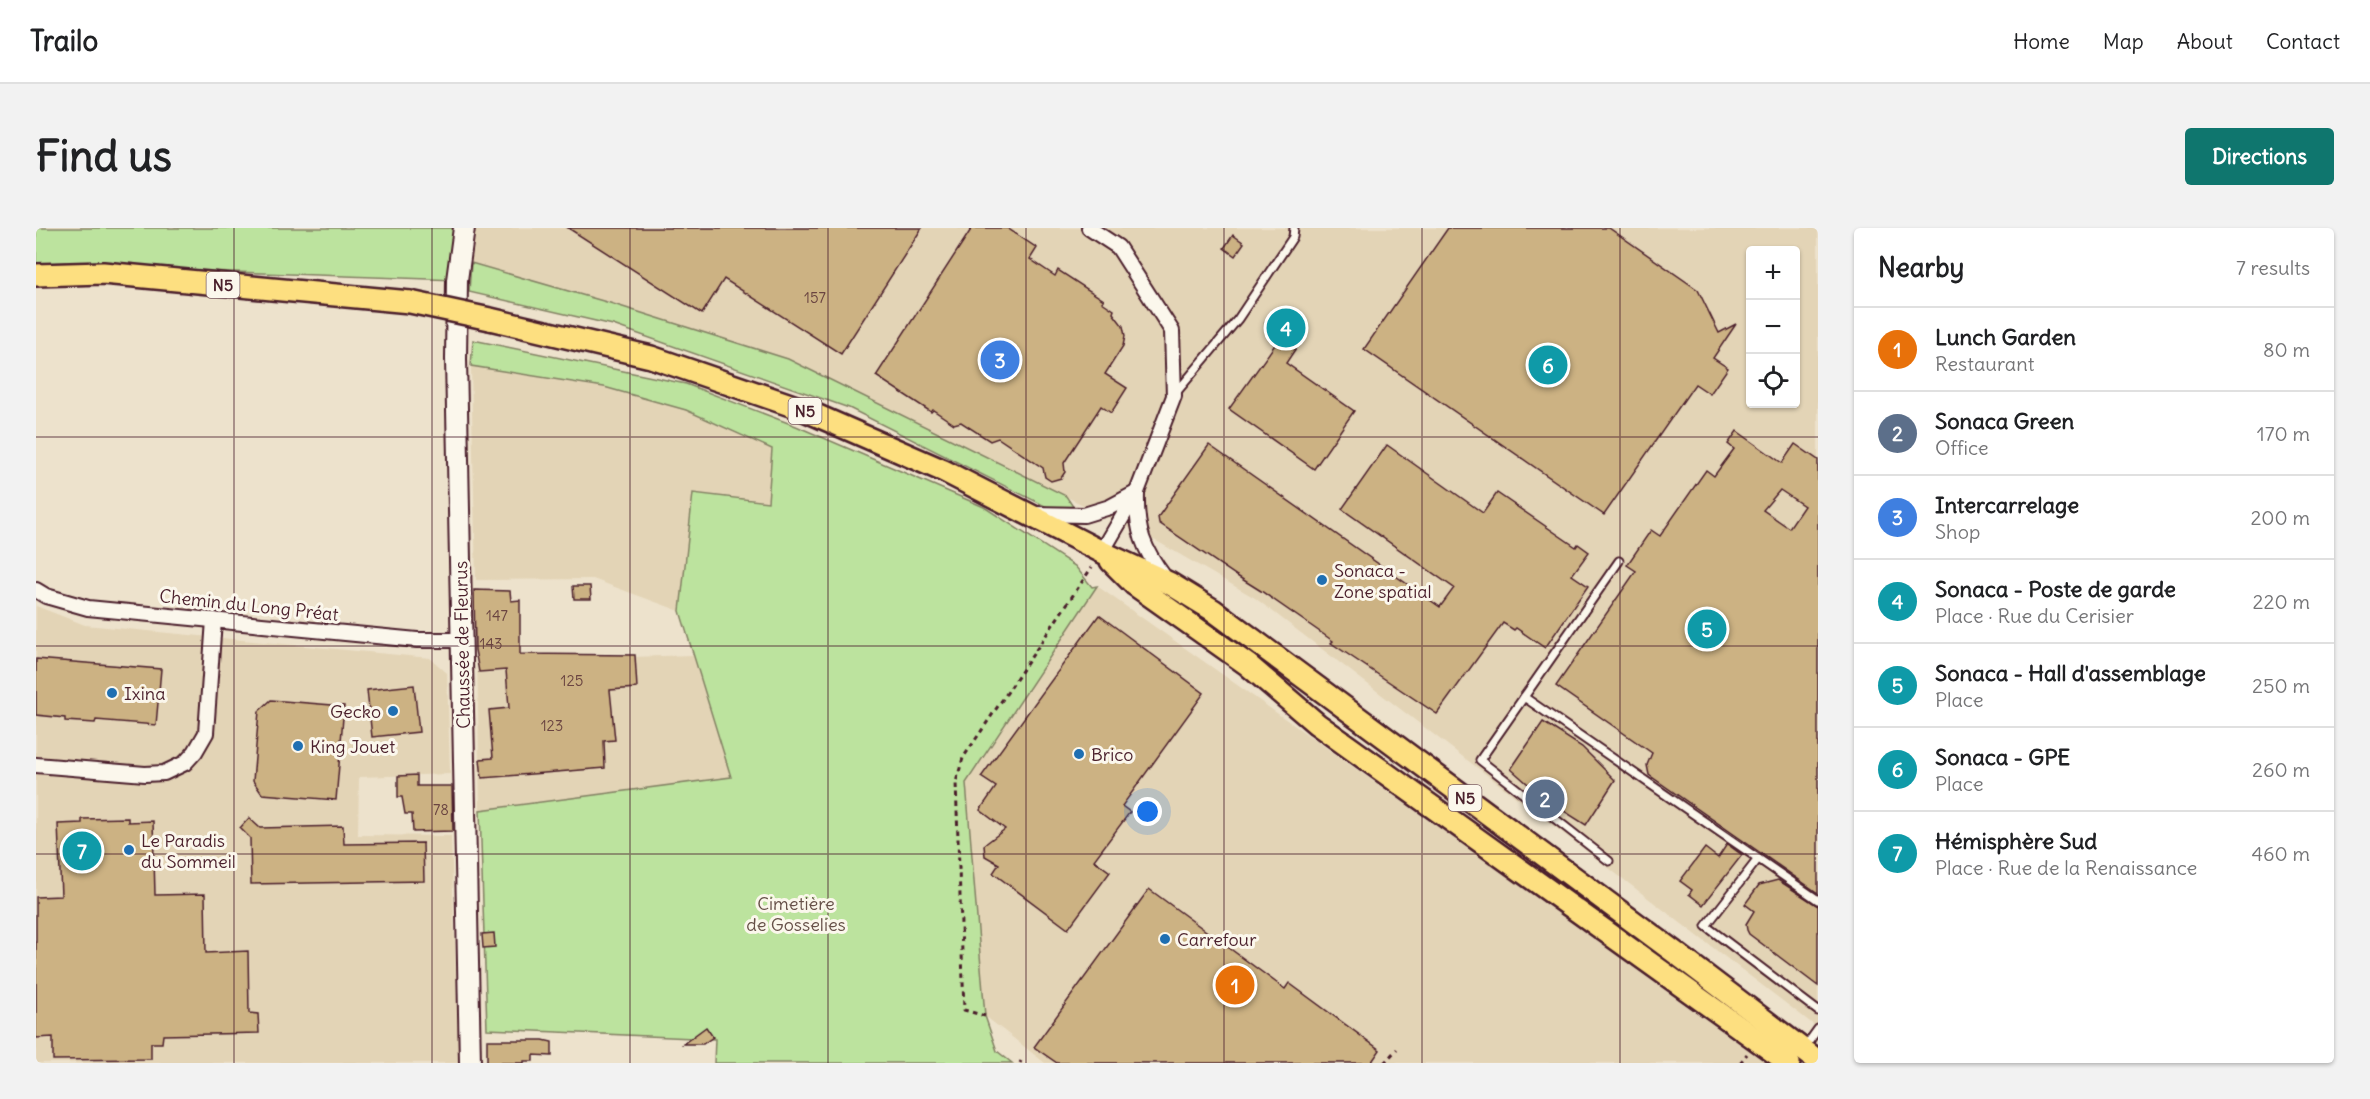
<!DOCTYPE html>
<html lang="en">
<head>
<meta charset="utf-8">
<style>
  :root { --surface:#fff; --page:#f2f2f2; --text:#202124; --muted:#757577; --line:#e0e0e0; --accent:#0f766e }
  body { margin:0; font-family:Delius,sans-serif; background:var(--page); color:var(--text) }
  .controls { position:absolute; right:18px; top:18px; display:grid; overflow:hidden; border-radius:6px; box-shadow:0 2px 4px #0004 }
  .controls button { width:54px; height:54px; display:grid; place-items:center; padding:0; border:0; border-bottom:2px solid var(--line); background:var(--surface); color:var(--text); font:30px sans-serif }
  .you { position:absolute; left:1112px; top:584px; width:21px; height:21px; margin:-15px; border:4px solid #fff; border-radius:50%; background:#1a73e8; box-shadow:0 0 0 9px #1a73e833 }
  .badge { display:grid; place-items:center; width:39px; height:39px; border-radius:50%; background:var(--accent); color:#fff; font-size:20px; font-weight:700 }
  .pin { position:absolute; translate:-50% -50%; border:3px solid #fff; box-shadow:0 2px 6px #0006 }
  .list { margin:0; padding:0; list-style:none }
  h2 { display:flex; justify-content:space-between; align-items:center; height:78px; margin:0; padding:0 24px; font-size:26px }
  h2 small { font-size:20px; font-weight:400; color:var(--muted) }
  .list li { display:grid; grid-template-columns:39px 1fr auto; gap:18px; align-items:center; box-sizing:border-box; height:84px; padding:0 24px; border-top:2px solid var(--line) }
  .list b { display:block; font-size:22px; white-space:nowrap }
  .list p { margin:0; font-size:20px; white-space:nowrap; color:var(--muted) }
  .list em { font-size:20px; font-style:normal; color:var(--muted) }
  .icon { flex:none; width:33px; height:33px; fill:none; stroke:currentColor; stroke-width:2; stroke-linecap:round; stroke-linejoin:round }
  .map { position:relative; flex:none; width:1782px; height:835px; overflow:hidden; border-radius:6px }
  header { display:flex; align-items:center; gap:36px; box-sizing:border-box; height:84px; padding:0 30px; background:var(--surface); border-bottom:2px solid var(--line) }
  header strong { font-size:28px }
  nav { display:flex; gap:33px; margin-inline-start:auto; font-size:21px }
  .intro { display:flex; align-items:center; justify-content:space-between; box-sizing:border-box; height:144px; padding:0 36px }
  h1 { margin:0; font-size:42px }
  .button { padding:15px 27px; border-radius:6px; background:var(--accent); color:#fff; font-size:21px; font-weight:700 }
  main { display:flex; gap:36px; padding:0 36px }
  aside { flex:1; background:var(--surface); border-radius:6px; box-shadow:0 2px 4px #0004 }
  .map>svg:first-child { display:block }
</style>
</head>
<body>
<header>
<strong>Trailo</strong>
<nav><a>Home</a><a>Map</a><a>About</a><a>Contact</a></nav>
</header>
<div class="intro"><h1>Find us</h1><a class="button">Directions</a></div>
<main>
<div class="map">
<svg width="1782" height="835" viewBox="0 0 1782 835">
  <rect width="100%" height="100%" fill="#ede2cc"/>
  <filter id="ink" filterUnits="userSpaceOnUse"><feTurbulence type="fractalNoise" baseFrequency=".0167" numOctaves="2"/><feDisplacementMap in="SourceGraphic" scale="12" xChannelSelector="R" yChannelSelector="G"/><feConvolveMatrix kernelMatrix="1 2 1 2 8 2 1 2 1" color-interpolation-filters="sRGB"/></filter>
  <g filter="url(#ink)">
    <g fill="#e3d4b6" fill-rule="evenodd">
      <path d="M440,0H1782V800L1219,370L1124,315L752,131L574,75L435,35ZM1714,22H1760V176H1714Z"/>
      <polygon points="435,138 568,159 650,182 736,221 732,274 657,266 644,383 557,351 440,352"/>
      <polygon points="1061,358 1736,835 1009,835 949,788 930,555"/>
      <polygon points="0,378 49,397 394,430 411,445 414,546 323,549 322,607 415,608 423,835 0,835"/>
      <polygon points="441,427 596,429 657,427 695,549 444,582"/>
    </g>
    <g fill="#bce39e" stroke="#838164" stroke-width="1.5">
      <polygon points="0,0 435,0 421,52 0,37"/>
      <polygon points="435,35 574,75 752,131 1030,268 1038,280 1027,287 813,180 577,97 433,64"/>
      <polygon points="437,112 650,156 760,198 948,279 1039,338 1056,359 1061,358 930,555 949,788 961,823 976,835 678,835 679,811 451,801 444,582 695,549 644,383 657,265 732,274 736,221 650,182 568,159 435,138"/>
    </g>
    <g fill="#ccb283" stroke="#4a1f2b" stroke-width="1.5" fill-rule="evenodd">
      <polygon points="532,0 886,0 805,126 688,51 666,86"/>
      <polygon points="936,0 971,0 1001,20 994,31 1019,48 1022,42 1068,72 1066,74 1078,82 1077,85 1087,98 1089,108 1087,118 1069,146 1091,160 1075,185 1065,178 1028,235 1029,244 1025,250 1015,253 1009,249 1007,240 962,210 954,213 925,194 918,196 897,182 895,184 840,148"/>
      <polygon points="1412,0 1573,0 1662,62 1683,105 1700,96 1677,130 1692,140 1674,166 1659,156 1568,287 1328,121"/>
      <polygon points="1197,7 1208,15 1199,28 1188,20"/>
      <polygon points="1238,83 1270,105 1250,135 1318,183 1278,241 1193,181 1246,107 1229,95"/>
      <path d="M1701,203L1746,235L1759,216L1782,232V665L1613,547L1611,537L1616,525L1520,458L1600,343L1591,337L1615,302L1624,308L1670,242L1678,248L1698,221L1692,216ZM1744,262L1768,278L1753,300L1727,282Z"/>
      <polygon points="1173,217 1404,379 1418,360 1306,281 1351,217 1447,285 1461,265 1540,319 1542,316 1553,324 1536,347 1552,358 1509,420 1480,400 1478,402 1467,395 1401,486 1295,415 1297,413 1225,363 1201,348 1123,295 1122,289"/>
      <polygon points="537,358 554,358 555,371 538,371"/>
      <polygon points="438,362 474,363 475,373 484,372 484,426 599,427 601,460 574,462 579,512 568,513 569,540 446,550 444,531 457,530 453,482 473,480 470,442 443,444 439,422"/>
      <polygon points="1063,387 1168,465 1086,578 1094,584 1058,632 1074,644 1032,701 957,645 963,636 949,628 948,617 969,601 944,582 960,559 945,549"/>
      <polygon points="0,431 125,441 120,497 60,492 59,495 29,493 29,490 0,487"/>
      <polygon points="378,457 383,504 336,509 331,462"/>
      <polygon points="235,472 308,478 300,572 226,566 217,553 223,483"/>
      <polygon points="1507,494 1546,519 1579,552 1550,597 1509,571 1475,541"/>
      <polygon points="381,547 381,558 416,558 417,603 377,604 376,586 369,586 366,569 362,569 362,548"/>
      <polygon points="92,590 92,594 117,593 119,667 169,666 170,725 212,723 213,785 222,786 223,805 127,807 126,815 115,815 115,831 17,832 17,809 0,810 0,669 25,668 22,596 46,595 46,591"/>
      <polygon points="213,590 224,600 307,598 308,616 387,615 388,653 215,656 214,610 204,600"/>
      <polygon points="1691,616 1706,627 1667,677 1653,666 1656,662 1644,653 1669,620 1682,630"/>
      <polygon points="1742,652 1782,678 1782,758 1713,706 1711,702 1710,696 1718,683 1709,676 1723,657"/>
      <polygon points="1113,661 1249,761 1253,755 1344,822 1335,835 1021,835 998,819"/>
      <polygon points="458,705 459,719 447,720 446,706"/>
      <polygon points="670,799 677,809 667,816 647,816"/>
      <polygon points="451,812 507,812 516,814 516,828 497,827 497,833 488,833 488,835 451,835"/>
    </g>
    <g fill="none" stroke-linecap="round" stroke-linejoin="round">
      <g stroke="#4a1f2b" stroke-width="11">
        <g id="service">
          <polyline points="1139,166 1202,91 1257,9 1258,0"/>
          <polyline points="1488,469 1782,672"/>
          <polyline points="1722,631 1670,698 1782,783"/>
          <polyline points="1573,633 1444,532 1583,333"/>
          <polyline points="1769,819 1782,801"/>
        </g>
      </g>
      <g stroke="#4a1f2b" stroke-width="18">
        <g id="minor">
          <polyline points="1053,0 1082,19 1136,103 1138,168 1101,264 1066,324"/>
          <path d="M1101,266C1100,302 1107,321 1129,350"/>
          <polyline points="998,286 1048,287 1074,279 1100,265"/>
          <polyline points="0,362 10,368 52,380 381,412 426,412"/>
          <polyline points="0,537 109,546 128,545 149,535 159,524 170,505 178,392"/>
        </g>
      </g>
      <g stroke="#4a1f2b" stroke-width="24">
        <polyline id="secondary" points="428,0 421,52 420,131 434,835"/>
      </g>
      <g stroke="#4a1f2b" stroke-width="26">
        <g id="primary">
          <polyline points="0,47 67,45 374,74"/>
          <polyline points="454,91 615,129 766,181 908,243 1066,324 1133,355 1177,382 1641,726 1782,833"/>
          <polyline points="1075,333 1099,357 1212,437 1281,496 1753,835"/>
        </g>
      </g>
      <g stroke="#4a1f2b" stroke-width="3" stroke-dasharray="4.5 4.5" stroke-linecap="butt">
        <polyline points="949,788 928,782 920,554 927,530 1056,339"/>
        <polyline points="984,835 985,833"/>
        <polyline points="1348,835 1361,821"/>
        <polyline points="1704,835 1711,826"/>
      </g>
      <use href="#service" stroke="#fbf7ec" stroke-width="7"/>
      <use href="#minor" stroke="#fbf7ec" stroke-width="14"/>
      <use href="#secondary" stroke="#fbf7ec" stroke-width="20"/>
      <use href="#primary" stroke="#fddf80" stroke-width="21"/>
      <g stroke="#4a1f2b" stroke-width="26" stroke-linecap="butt">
        <polyline id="primary-bridge" points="374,74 454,91"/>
      </g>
      <use href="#primary-bridge" stroke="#fddf80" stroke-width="21"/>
    </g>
  </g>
  <path fill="none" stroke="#4a1f2b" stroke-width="1.5" stroke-opacity="0.55" d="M198,0V835M396,0V835M594,0V835M792,0V835M990,0V835M1188,0V835M1386,0V835M1584,0V835M0,209H1782M0,418H1782M0,626H1782"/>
  <g fill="#1f6fb2" stroke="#fbf7ec" stroke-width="2">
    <circle cx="1286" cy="352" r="6"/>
    <circle cx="76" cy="465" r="6"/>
    <circle cx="357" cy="483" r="6"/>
    <circle cx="262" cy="518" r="6"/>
    <circle cx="1043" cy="526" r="6"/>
    <circle cx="93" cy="622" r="6"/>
    <circle cx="1129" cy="711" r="6"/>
  </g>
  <g text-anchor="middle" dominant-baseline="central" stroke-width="6" stroke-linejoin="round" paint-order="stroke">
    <g font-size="15" fill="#6a4441">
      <text x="779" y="69">157</text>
      <text x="461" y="387">147</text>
      <text x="455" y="415">143</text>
      <text x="536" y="452">125</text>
      <text x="516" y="497">123</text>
      <text x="405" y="581">78</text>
    </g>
    <g fill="#fbf7ec" stroke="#7f6065" stroke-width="1.5">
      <rect x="170.5" y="44" width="33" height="26" rx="4.5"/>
      <rect x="752.5" y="170" width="33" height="26" rx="4.5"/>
      <rect x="1412.5" y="557" width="33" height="26" rx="4.5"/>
    </g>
    <g font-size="16" font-weight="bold" fill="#4a1f2b">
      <text x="187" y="57">N5</text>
      <text x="769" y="183">N5</text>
      <text x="1429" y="570">N5</text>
    </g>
    <g font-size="18" fill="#4a1f2b" stroke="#fbf7ec" text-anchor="start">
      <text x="1298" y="342">Sonaca -<tspan x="1298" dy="21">Zone spatial</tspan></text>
      <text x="88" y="465">Ixina</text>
      <text x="345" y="483" text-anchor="end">Gecko</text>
      <text x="274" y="518">King Jouet</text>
      <text x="1055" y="526">Brico</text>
      <text x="105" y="612">Le Paradis<tspan x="105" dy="21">du Sommeil</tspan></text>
      <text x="1141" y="711">Carrefour</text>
    </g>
    <g font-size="18" fill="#4a1f2b" stroke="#fbf7ec">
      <text transform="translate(213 377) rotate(6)">Chemin du Long Préat</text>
      <text transform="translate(426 417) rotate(-91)">Chaussée de Fleurus</text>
    </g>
    <g font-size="18" fill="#665048" stroke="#fbf7ec">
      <text x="760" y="675">Cimetière<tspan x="760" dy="21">de Gosselies</tspan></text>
    </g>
  </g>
</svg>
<div class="controls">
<button>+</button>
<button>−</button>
<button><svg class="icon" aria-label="locate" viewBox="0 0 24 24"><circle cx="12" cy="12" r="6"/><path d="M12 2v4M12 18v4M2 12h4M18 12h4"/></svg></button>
</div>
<div class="you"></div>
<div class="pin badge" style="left:1199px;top:757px;background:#e8710a">1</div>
<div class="pin badge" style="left:1509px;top:571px;background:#5c6f8a">2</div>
<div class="pin badge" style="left:964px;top:132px;background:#3f7fe0">3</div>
<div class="pin badge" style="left:1250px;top:100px;background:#0f9aa8">4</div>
<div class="pin badge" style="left:1671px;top:401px;background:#0f9aa8">5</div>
<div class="pin badge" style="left:1512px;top:137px;background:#0f9aa8">6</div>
<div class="pin badge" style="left:46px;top:623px;background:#0f9aa8">7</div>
</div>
<aside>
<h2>Nearby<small>7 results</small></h2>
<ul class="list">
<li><span class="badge" style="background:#e8710a">1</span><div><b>Lunch Garden</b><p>Restaurant</p></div><em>80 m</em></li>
<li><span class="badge" style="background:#5c6f8a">2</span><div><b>Sonaca Green</b><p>Office</p></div><em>170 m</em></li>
<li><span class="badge" style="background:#3f7fe0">3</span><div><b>Intercarrelage</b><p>Shop</p></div><em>200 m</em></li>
<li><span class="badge" style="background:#0f9aa8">4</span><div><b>Sonaca - Poste de garde</b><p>Place · Rue du Cerisier</p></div><em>220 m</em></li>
<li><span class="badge" style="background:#0f9aa8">5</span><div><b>Sonaca - Hall d'assemblage</b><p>Place</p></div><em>250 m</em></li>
<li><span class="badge" style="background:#0f9aa8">6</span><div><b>Sonaca - GPE</b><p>Place</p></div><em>260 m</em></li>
<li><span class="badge" style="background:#0f9aa8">7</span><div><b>Hémisphère Sud</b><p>Place · Rue de la Renaissance</p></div><em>460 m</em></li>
</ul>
</aside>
</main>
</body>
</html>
